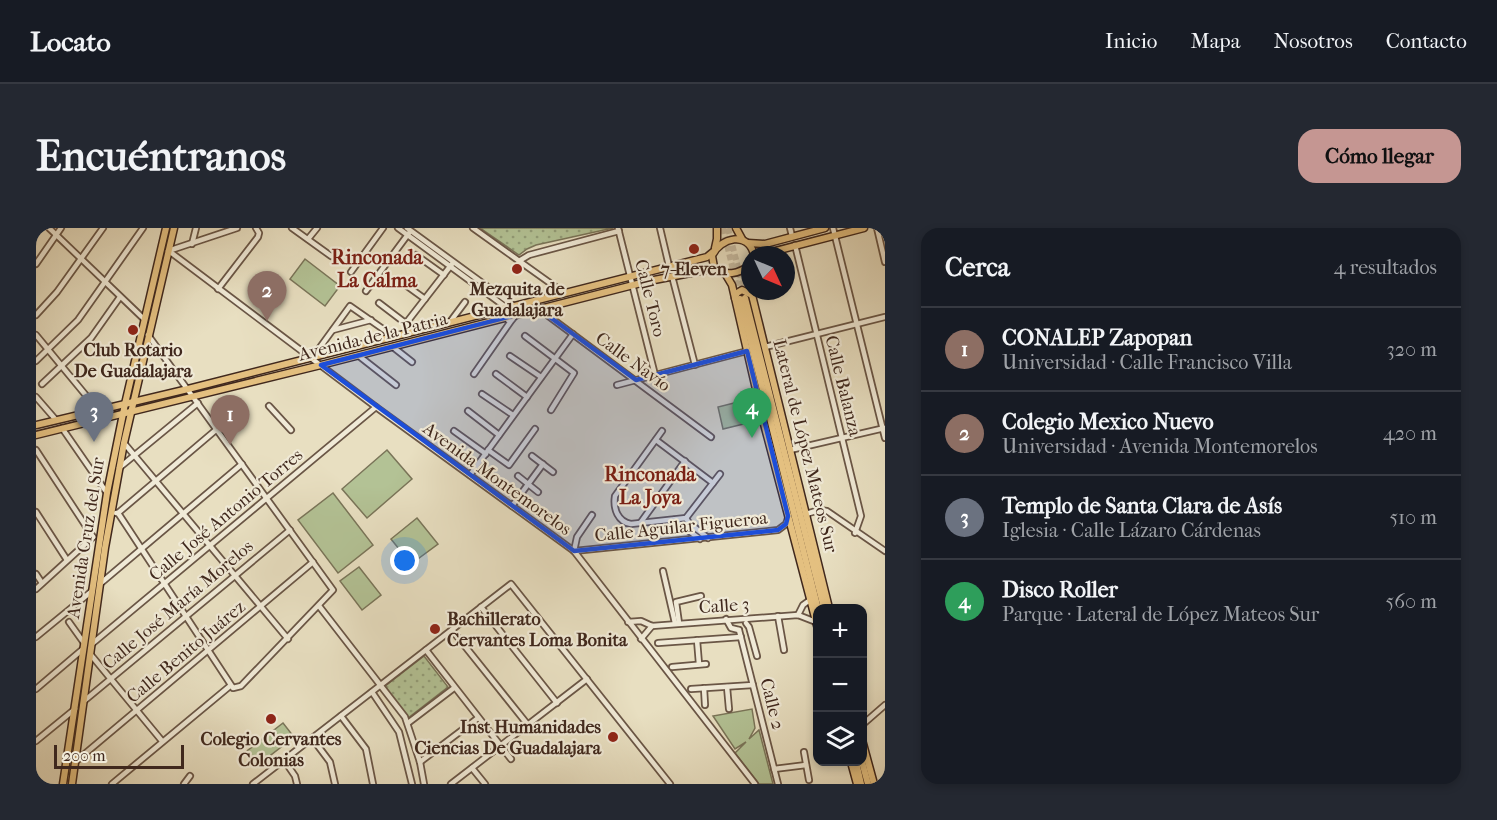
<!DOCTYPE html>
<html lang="es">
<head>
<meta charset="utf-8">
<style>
  :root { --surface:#171b24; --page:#242831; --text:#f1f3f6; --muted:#9ea1a6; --line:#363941; --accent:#c59692 }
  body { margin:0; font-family:"IM FELL French Canon",serif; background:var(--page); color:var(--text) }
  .controls { position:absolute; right:18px; bottom:18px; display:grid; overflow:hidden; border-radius:12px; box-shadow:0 3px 9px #0003 }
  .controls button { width:54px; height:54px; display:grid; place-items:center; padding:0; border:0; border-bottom:2px solid var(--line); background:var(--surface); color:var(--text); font:30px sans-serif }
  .compass { position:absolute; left:705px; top:18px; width:54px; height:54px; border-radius:50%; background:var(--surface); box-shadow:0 3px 9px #0003; rotate:134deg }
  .scale { position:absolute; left:18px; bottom:15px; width:130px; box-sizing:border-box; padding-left:6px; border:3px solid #40281d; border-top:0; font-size:16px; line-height:21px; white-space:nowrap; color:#40281d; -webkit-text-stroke:4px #f0ead7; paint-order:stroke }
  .you { position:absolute; left:369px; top:333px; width:21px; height:21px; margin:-15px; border:4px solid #fff; border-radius:50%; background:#1a73e8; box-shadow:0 0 0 9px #1a73e833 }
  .badge { display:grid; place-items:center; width:39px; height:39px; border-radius:50%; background:var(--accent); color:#fff; font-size:20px; font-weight:700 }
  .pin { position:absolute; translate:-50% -50px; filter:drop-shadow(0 2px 3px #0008) }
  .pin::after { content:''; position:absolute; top:32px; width:21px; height:18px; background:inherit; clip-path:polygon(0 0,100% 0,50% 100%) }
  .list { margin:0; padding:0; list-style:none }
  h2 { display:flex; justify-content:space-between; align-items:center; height:78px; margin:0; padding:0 24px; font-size:26px }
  h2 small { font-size:20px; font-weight:400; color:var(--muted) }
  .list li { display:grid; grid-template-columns:39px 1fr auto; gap:18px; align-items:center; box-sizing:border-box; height:84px; padding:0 24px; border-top:2px solid var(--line) }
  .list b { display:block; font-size:22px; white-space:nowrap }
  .list p { margin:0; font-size:20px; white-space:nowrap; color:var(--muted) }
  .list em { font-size:20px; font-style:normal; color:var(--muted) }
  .icon { flex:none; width:33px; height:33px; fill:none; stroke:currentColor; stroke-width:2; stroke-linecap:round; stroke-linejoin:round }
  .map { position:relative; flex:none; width:849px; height:556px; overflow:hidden; border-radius:18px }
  header { display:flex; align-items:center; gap:36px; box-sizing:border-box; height:84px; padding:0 30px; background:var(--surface); border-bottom:2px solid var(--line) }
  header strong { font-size:28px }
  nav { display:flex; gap:33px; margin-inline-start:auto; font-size:21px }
  .intro { display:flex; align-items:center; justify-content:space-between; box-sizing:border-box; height:144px; padding:0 36px }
  h1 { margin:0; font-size:42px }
  .button { padding:15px 27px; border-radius:18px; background:var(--accent); color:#111; font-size:21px; font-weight:700 }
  main { display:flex; gap:36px; padding:0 36px }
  aside { flex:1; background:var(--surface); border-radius:18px; box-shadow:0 3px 9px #0003 }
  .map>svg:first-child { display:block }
</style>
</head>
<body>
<header>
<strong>Locato</strong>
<nav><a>Inicio</a><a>Mapa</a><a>Nosotros</a><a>Contacto</a></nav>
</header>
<div class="intro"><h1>Encuéntranos</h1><a class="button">Cómo llegar</a></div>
<main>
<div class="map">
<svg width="849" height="556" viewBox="0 0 849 556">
  <defs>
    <pattern id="park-dots" width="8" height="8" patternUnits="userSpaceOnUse" patternTransform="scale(1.5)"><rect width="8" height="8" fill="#b3c295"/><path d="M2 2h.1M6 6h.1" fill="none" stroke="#939e79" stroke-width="1.8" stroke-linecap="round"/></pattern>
  </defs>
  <rect width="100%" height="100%" fill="#e8dfc1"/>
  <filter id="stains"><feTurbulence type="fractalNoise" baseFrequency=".00333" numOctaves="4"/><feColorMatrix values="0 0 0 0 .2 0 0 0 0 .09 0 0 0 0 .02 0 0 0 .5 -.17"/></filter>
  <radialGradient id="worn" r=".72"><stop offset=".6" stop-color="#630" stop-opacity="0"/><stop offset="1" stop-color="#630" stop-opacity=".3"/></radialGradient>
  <g fill="url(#park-dots)" stroke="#7a7559" stroke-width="1.5">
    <polygon points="444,0 577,0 500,17 491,21 483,27"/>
    <polygon points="388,428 412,459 372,490 348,459"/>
  </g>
  <g fill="#b3c295" stroke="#7a7559" stroke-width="1.5">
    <polygon points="269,31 304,58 289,78 254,51"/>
    <polygon points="714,171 720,193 687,201 682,179"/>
    <polygon points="351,222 376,251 331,290 306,261"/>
    <polygon points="297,265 337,317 302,345 262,292"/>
    <polygon points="381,290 402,316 375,336 355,311"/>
    <polygon points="323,339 345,367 326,382 304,353"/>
    <polygon points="716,481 719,500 713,511 723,502 737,556 723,556 699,525 710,514 699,521 677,488"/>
    <polygon points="247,495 258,509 222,537 211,523"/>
  </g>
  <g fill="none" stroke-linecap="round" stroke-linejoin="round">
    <g stroke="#c6baa0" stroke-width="6" stroke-dasharray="6 3" stroke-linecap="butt">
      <polyline points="687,0 703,67"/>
      <polyline points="692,0 709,67"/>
    </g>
    <g stroke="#6a5646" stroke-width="8">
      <g id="minor">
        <polyline points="13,0 108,91"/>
        <polyline points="256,0 295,28"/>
        <polyline points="362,0 471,80 472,92"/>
        <polyline points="371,0 478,78 479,88 475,93 438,146"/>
        <polyline points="437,0 528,65"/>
        <polyline points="582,0 619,147"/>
        <polyline points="624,0 633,38"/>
        <polyline points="754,0 756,8"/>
        <polyline points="797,0 849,210"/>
        <polyline points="841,0 849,34"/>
        <polyline points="272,11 281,0"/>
        <polyline points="156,16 160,0"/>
        <polyline points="759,17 825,288 819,305"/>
        <polyline points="132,23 201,0"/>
        <polyline points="133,23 340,179 538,323 719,556"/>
        <polyline points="380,27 408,47"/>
        <polyline points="483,33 493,27 583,3"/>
        <polyline points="0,36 25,0"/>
        <polyline points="315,44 347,0"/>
        <polyline points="636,48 659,137"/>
        <polyline points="371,58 389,71"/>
        <polyline points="182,61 222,9 223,5 220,0"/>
        <polyline points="330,63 373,5"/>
        <polyline points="343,75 368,94 371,94 416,36"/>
        <polyline points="503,81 675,209"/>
        <polyline points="0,87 21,64 67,0"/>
        <polyline points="414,94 429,74"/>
        <polyline points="297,102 335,92"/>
        <polyline points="0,107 62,182"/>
        <polyline points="489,108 538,145 515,182"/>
        <polyline points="357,119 376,134"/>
        <polyline points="729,119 849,89"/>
        <polyline points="284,127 282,122 314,78 357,108"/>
        <polyline points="323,128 360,157"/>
        <polyline points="474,128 505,149"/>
        <polyline points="0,133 42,92 107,0"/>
        <polyline points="460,146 491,169"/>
        <polyline points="6,156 55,110 84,69"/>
        <polyline points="581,157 711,123"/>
        <polyline points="446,166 477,187"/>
        <polyline points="0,169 20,192"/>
        <polyline points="233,178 255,202"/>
        <polyline points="432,183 463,207"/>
        <polyline points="26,200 71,265"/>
        <polyline points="418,203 450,226"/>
        <path d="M626,203L579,268C577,281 582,294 595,296L650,290L684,246"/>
        <polyline points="620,212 677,255"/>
        <polyline points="88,215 252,411"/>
        <polyline points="0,222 57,309"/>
        <polyline points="452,222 473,237 499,201"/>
        <polyline points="754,222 849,200"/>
        <polyline points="496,228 517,244"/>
        <polyline points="83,240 162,175"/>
        <polyline points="434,247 537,106"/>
        <polyline points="482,248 502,264"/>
        <polyline points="476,278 507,236"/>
        <polyline points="0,284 31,332"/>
        <polyline points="80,285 82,285 181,201"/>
        <polyline points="82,285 197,460 205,458 297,362 112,107"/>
        <polyline points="770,286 783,282 791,283 849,323"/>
        <polyline points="556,287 541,309 538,323 742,302 750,296 752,290"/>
        <polyline points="650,290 653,295 672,310"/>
        <polyline points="638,292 664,311"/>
        <polyline points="605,294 649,233"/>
        <polyline points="627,343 639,395"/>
        <polyline points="0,346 6,355"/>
        <polyline points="65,355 206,236"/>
        <polyline points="0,361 57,309"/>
        <polyline points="283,378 369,489 384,534 388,556"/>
        <polyline points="445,379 521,475"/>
        <polyline points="762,387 767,377 774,372"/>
        <polyline points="742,388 748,422"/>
        <polyline points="690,391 695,400 703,402"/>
        <polyline points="33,394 48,415"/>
        <polyline points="592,394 605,393 616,398 762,387 780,394"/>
        <polyline points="643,395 640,374 665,368"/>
        <polyline points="710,395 713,399 721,428"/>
        <polyline points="416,402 492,497"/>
        <polyline points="703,402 742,556"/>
        <polyline points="0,409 56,363"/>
        <polyline points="605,411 616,398"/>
        <polyline points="661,412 663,436"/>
        <polyline points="57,415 340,179"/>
        <polyline points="622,415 705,409"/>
        <polyline points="390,422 475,531"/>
        <polyline points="55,427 126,513"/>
        <polyline points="636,439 670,436"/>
        <polyline points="691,459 693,481"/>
        <polyline points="668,460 669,477"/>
        <polyline points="0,461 47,421"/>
        <polyline points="655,461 717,457"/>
        <polyline points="336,464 363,504 376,556"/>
        <polyline points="48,473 254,302"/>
        <polyline points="305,488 330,521 337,556"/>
        <polyline points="372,495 418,460"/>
        <polyline points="826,497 849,477"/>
        <polyline points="276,510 294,534 299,556"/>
        <polyline points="0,513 39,481"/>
        <polyline points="768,524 773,552"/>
        <polyline points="248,532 259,548 261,556"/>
        <polyline points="39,534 277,334"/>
        <polyline points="384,534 442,490"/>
        <polyline points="436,540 449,556"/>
        <polyline points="738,541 770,537"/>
        <polyline points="0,552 3,556"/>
        <polyline points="76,556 194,458"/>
        <polyline points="148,556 154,548"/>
        <polyline points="217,556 475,356 634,556"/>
        <polyline points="415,556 551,451"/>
      </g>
    </g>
    <g stroke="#40281d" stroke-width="9">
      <g id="major">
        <polyline points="700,0 706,11"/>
        <polyline points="712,15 729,16 789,0"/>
        <polyline points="679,20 681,11 681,0"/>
        <polyline points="724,27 828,0"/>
        <path d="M714,37C703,46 689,49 678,39L676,28C684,9 713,3 718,27"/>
        <polyline points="714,42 714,59"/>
        <polyline points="686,44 690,47 696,57 728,196 782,401"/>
        <polyline points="715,63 793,380"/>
        <polyline points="699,70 701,65 706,62 716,67"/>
        <polyline points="709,70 788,380"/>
        <polyline points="704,71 782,381"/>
        <polyline points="0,197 152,161 671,29 677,24"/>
        <polyline points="0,207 285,137 613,53 675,41 681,42"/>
        <polyline points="826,512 838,556"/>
        <polyline points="815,534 821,556"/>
        <polyline points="820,534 825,556"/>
        <polyline points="826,534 832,556"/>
        <polyline points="27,556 71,265 89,176 130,0"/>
        <polyline points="36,556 69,320 88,215 138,0"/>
      </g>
    </g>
    <use href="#minor" stroke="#f0ead7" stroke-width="4.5"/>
    <use href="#major" stroke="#e4c080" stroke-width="6"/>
  </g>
  <path fill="#1d4ed8" fill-opacity="0.2" stroke="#1d4ed8" stroke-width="4.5" stroke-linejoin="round" d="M503,81L600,152L711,123L752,288L750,296L742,302L538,323L285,137Z"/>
  <g fill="#8f2418" stroke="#f0ead7" stroke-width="2">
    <circle cx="658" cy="21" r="6"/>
    <circle cx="481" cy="41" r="6"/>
    <circle cx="97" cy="102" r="6"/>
    <circle cx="399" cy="401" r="6"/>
    <circle cx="235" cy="491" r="6"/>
    <circle cx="577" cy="509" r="6"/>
  </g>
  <g text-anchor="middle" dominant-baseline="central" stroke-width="4.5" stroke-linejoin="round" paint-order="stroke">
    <g font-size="18" font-weight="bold" fill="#40281d" stroke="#f0ead7">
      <text x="658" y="41">7-Eleven</text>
      <text x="481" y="61">Mezquita de<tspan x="481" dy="21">Guadalajara</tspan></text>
      <text x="97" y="122">Club Rotario<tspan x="97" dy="21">De Guadalajara</tspan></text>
      <text x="411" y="391" text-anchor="start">Bachillerato<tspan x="411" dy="21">Cervantes Loma Bonita</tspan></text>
      <text x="565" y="499" text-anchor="end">Inst Humanidades<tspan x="565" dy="21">Ciencias De Guadalajara</tspan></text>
      <text x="235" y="511">Colegio Cervantes<tspan x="235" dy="21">Colonias</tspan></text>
    </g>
    <g font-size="18" fill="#40281d" stroke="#f0ead7">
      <text transform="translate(614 70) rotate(76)">Calle Toro</text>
      <text transform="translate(337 109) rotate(-14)">Avenida de la Patria</text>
      <text transform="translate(597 134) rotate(36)">Calle Navío</text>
      <text transform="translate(807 158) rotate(76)">Calle Balanza</text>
      <text transform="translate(769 218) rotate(76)">Lateral de López Mateos Sur</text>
      <text transform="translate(461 251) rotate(36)">Avenida Montemorelos</text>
      <text transform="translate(190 287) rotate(-40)">Calle José Antonio Torres</text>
      <text transform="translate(645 299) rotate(-6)">Calle Aguilar Figueroa</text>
      <text transform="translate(50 310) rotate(-81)">Avenida Cruz del Sur</text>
      <text transform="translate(142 377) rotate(-40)">Calle José María Morelos</text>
      <text transform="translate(688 378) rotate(-4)">Calle 3</text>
      <text transform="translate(150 424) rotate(-40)">Calle Benito Juárez</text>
      <text transform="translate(736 476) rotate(76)">Calle 2</text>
    </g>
    <g font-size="20" font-weight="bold" fill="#7a1f14" stroke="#f0ead7">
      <text x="341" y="29">Rinconada<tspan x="341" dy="23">La Calma</tspan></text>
      <text x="614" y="246">Rinconada<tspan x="614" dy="23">La Joya</tspan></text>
    </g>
  </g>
  <rect width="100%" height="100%" filter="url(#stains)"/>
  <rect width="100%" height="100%" fill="url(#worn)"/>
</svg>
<div class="controls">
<button>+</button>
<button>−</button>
<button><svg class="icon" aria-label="layers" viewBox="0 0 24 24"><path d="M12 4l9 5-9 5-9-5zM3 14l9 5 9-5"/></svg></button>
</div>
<svg class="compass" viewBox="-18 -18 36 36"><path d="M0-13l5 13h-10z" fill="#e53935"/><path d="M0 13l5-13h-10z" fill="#9ea1a6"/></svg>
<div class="scale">200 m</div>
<div class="you"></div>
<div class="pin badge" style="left:194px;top:217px;background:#8d6e63">1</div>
<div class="pin badge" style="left:231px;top:93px;background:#8d6e63">2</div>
<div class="pin badge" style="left:58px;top:214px;background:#6b7280">3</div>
<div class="pin badge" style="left:716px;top:210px;background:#2e9e5b">4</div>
</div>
<aside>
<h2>Cerca<small>4 resultados</small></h2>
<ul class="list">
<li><span class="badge" style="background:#8d6e63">1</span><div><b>CONALEP Zapopan</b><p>Universidad · Calle Francisco Villa</p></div><em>320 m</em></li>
<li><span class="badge" style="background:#8d6e63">2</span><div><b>Colegio Mexico Nuevo</b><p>Universidad · Avenida Montemorelos</p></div><em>420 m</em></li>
<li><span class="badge" style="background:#6b7280">3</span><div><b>Templo de Santa Clara de Asís</b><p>Iglesia · Calle Lázaro Cárdenas</p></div><em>510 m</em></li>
<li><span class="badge" style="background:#2e9e5b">4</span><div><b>Disco Roller</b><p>Parque · Lateral de López Mateos Sur</p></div><em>560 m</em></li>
</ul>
</aside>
</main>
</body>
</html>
